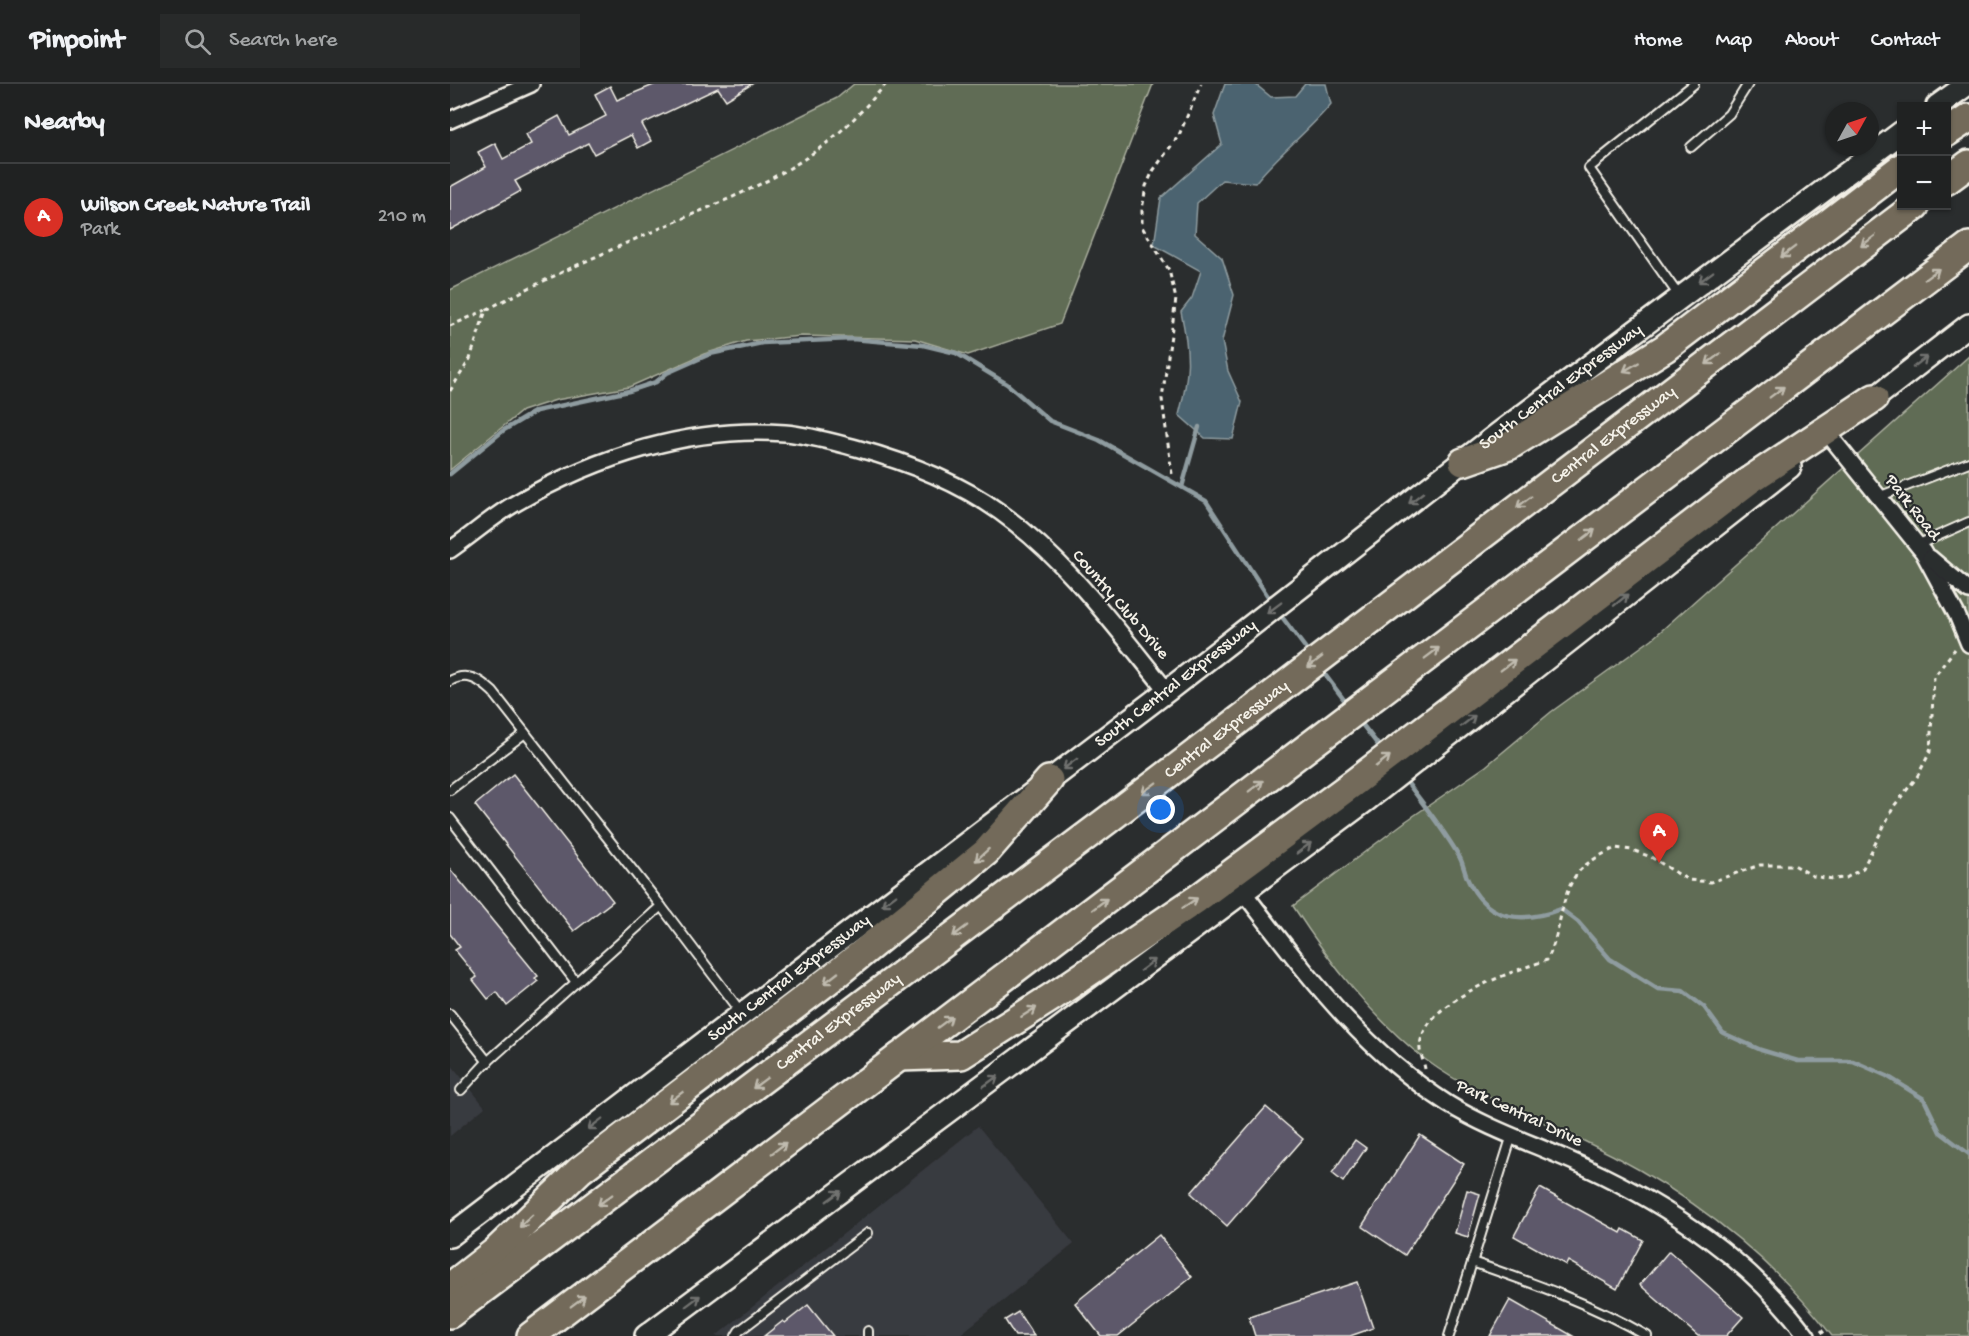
<!DOCTYPE html>
<html lang="en">
<head>
<meta charset="utf-8">
<style>
  :root { --surface:#202222; --page:#282a2a; --text:#f1f3f6; --muted:#a2a4a5; --line:#3d3f40; --accent:#d93025 }
  body { margin:0; font-family:"Gochi Hand",sans-serif; background:var(--page); color:var(--text) }
  .controls { position:absolute; right:18px; top:18px; display:grid; overflow:hidden; border-radius:0px; box-shadow:0 2px 4px #0004 }
  .controls button { width:54px; height:54px; display:grid; place-items:center; padding:0; border:0; border-bottom:2px solid var(--line); background:var(--surface); color:var(--text); font:30px sans-serif }
  .compass { position:absolute; left:1375px; top:18px; width:54px; height:54px; border-radius:50%; background:var(--surface); box-shadow:0 2px 4px #0004; rotate:50deg }
  .you { position:absolute; left:711px; top:726px; width:21px; height:21px; margin:-15px; border:4px solid #fff; border-radius:50%; background:#1a73e8; box-shadow:0 0 0 9px #1a73e833 }
  .badge { display:grid; place-items:center; width:39px; height:39px; border-radius:50%; background:var(--accent); color:#fff; font-size:20px; font-weight:700 }
  .pin { position:absolute; translate:-50% -50px; filter:drop-shadow(0 2px 3px #0008) }
  .pin::after { content:''; position:absolute; top:32px; width:21px; height:18px; background:inherit; clip-path:polygon(0 0,100% 0,50% 100%) }
  .list { margin:0; padding:0; list-style:none }
  h2 { display:flex; justify-content:space-between; align-items:center; height:78px; margin:0; padding:0 24px; font-size:26px }
  h2 small { font-size:20px; font-weight:400; color:var(--muted) }
  .list li { display:grid; grid-template-columns:39px 1fr auto; gap:18px; align-items:center; box-sizing:border-box; height:108px; padding:0 24px; border-top:2px solid var(--line) }
  .list b { display:block; font-size:22px; white-space:nowrap }
  .list p { margin:0; font-size:20px; white-space:nowrap; color:var(--muted) }
  .list em { font-size:20px; font-style:normal; color:var(--muted) }
  .icon { flex:none; width:33px; height:33px; fill:none; stroke:currentColor; stroke-width:2; stroke-linecap:round; stroke-linejoin:round }
  .map { position:relative; flex:none; width:1519px; height:1252px; overflow:hidden }
  header { display:flex; align-items:center; gap:36px; box-sizing:border-box; height:84px; padding:0 30px; background:var(--surface); border-bottom:2px solid var(--line) }
  header strong { font-size:28px }
  nav { display:flex; gap:33px; margin-inline-start:auto; font-size:21px }
  .search { width:420px; height:54px; background:var(--page); display:flex; align-items:center; gap:15px; box-sizing:border-box; padding:0 21px; border-radius:0px; color:var(--muted); font-size:22px }
  main { display:flex }
  aside { flex:1; background:var(--surface) }
  .map>svg:first-child { display:block }
</style>
</head>
<body>
<header>
<strong>Pinpoint</strong>
<div class="search"><svg class="icon" aria-label="search" viewBox="0 0 24 24"><circle cx="10" cy="10" r="6"/><path d="M15 15l6 6"/></svg>Search here</div>
<nav><a>Home</a><a>Map</a><a>About</a><a>Contact</a></nav>
</header>
<main>
<aside>
<h2>Nearby<small></small></h2>
<ul class="list">
<li><span class="badge">A</span><div><b>Wilson Creek Nature Trail</b><p>Park</p></div><em>210 m</em></li>
</ul>
</aside>
<div class="map">
<svg width="1519" height="1252" viewBox="0 0 1519 1252">
  <rect width="100%" height="100%" fill="#2a2d2e"/>
  <filter id="ink" filterUnits="userSpaceOnUse"><feTurbulence type="fractalNoise" baseFrequency=".0167" numOctaves="2"/><feDisplacementMap in="SourceGraphic" scale="12" xChannelSelector="R" yChannelSelector="G"/><feConvolveMatrix kernelMatrix="1 2 1 2 8 2 1 2 1" color-interpolation-filters="sRGB"/></filter>
  <g filter="url(#ink)">
    <g fill="#393a40">
      <polygon points="0,979 35,1023 0,1052"/>
      <polygon points="528,1042 624,1160 508,1252 266,1252"/>
    </g>
    <g fill="#606c54" stroke="#aaae9e" stroke-width="1.5">
      <polygon points="404,0 703,0 610,240 518,271 465,255 352,252 296,257 254,270 179,303 106,316 72,327 0,386 0,206 387,14"/>
      <path d="M1519,272V1252H1382C1317,1167 1231,1103 1134,1057C1082,1032 1023,1011 976,976C922,934 880,879 843,822L956,737L1036,682L1101,628L1202,555Z"/>
    </g>
    <path fill="#4b6470" stroke="#8f9ca0" stroke-width="1.5" d="M775,0H805L821,13L845,12L855,0H876L881,20C857,49 829,69 805,99L772,96L747,119L745,150L772,174L784,211L772,257L778,287L792,318L783,355L755,354L729,331C740,289 740,270 731,228L742,214L751,187L704,161L711,114L772,60L764,31Z"/>
    <g fill="none" stroke-linecap="round" stroke-linejoin="round">
      <g stroke="#8f9ca0" stroke-width="4.5">
        <polyline points="0,390 54,346 86,327 179,307 206,298 217,289 260,270 312,259 402,255 473,261 506,269 557,300 600,337 649,356 756,417 821,517"/>
        <polyline points="732,403 749,343"/>
        <polyline points="829,529 860,570"/>
        <polyline points="870,584 898,621"/>
        <polyline points="908,635 932,666"/>
        <path d="M954,694C972,719 995,747 1010,774C1014,782 1015,792 1020,800C1040,838 1074,839 1111,825L1128,838L1160,875L1208,905L1233,907L1254,923L1273,949L1311,966L1348,977H1403L1437,992L1474,1015L1490,1048L1519,1070"/>
      </g>
    </g>
    <g fill="#5d586a" stroke="#f4f1e8" stroke-width="1.5">
      <polygon points="206,0 302,0 276,16 268,4 192,40 201,57 188,64 181,51 144,70 138,59 65,97 71,107 0,146 0,103 36,83 28,68 45,59 53,75 81,60 76,50 109,32 119,51 156,32 145,10 160,2 167,16"/>
      <polygon points="63,690 163,817 124,847 25,721"/>
      <polygon points="0,785 88,892 85,894 88,897 57,922 47,908 38,915 23,896 27,893 5,866 10,863 0,850"/>
      <polygon points="816,1023 853,1055 777,1142 741,1109"/>
      <polygon points="970,1051 1014,1080 955,1171 912,1142"/>
      <polygon points="905,1056 916,1064 893,1098 882,1089"/>
      <polygon points="1090,1104 1171,1149 1173,1145 1193,1156 1167,1205 1118,1177 1116,1181 1064,1152"/>
      <polygon points="1017,1106 1030,1110 1018,1153 1005,1149"/>
      <polygon points="709,1151 742,1193 668,1252 651,1252 625,1219"/>
      <polygon points="1219,1167 1293,1233 1276,1252 1248,1252 1190,1201"/>
      <polygon points="907,1198 923,1244 900,1252 805,1252 799,1233"/>
      <polygon points="1060,1216 1123,1252 1040,1252"/>
      <polygon points="358,1221 383,1252 314,1252 333,1237 335,1239"/>
      <polygon points="568,1228 584,1252 565,1252 555,1236"/>
    </g>
    <g fill="none" stroke-linecap="round" stroke-linejoin="round">
      <g stroke="#f4f1e8" stroke-width="12">
        <g id="service">
          <polyline points="1241,63 1279,30 1298,0"/>
          <polyline points="1229,212 1139,84 1244,0"/>
          <polyline points="1428,413 1519,378"/>
          <polyline points="1467,461 1519,438"/>
          <path d="M0,597C17,587 30,596 43,608L211,822L35,980L11,1006"/>
          <polyline points="0,706 75,649"/>
          <polyline points="0,734 126,898"/>
          <polyline points="211,822 291,928"/>
          <polyline points="0,930 38,978"/>
          <path d="M1022,1178C1083,1199 1142,1220 1197,1252"/>
          <polyline points="286,1252 289,1247 418,1149"/>
          <polyline points="418,1252 418,1247"/>
          <polyline points="999,1252 1062,1051"/>
        </g>
      </g>
      <g stroke="#f4f1e8" stroke-width="20">
        <g id="minor">
          <polyline points="0,36 81,0"/>
          <polyline points="1379,351 1473,468 1507,531 1519,560"/>
          <path d="M0,466C22,451 43,432 66,419C147,372 242,342 335,349C359,351 383,358 406,364C457,378 507,397 550,428C617,476 666,544 717,607"/>
          <polyline points="1480,474 1519,507"/>
          <path d="M794,809C858,891 908,962 998,1020C1040,1046 1090,1062 1135,1083C1221,1123 1299,1175 1357,1252"/>
        </g>
      </g>
      <g stroke="#f4f1e8" stroke-width="26">
        <g id="secondary">
          <polyline points="1487,22 1518,0"/>
          <polyline points="1413,323 1519,241"/>
          <path id="s1" d="M0,1152L717,607L1048,350L1452,48"/>
          <polyline points="196,1252 918,715 1340,383"/>
        </g>
      </g>
      <g stroke="#f4f1e8" stroke-width="32">
        <g id="motorway">
          <polyline points="1496,49 1519,34"/>
          <polyline points="1496,97 1519,80"/>
          <polyline points="1013,378 1059,362 1215,264 1452,83"/>
          <polyline points="449,973 511,971 602,913 747,815 905,698 1300,396 1424,314"/>
          <polyline points="0,1203 46,1167 130,1086 384,892 536,768 599,696"/>
          <path id="s2" d="M0,1230L659,735L1465,122"/>
          <polyline points="81,1252 1519,162"/>
        </g>
      </g>
      <g stroke="#f4f1e8" stroke-width="3" stroke-dasharray="4.5 4.5" stroke-linecap="butt">
        <polyline points="0,242 36,226"/>
        <path d="M0,307L20,275L36,226C98,193 165,164 229,136C276,116 322,98 363,69C391,50 414,25 436,0"/>
        <polyline points="722,390 712,315 726,215 719,186 692,143 692,126 696,102 703,87 729,51 751,0"/>
        <path d="M975,985C974,978 969,968 970,962C974,916 1061,888 1097,876C1111,850 1110,813 1126,791C1134,779 1153,770 1165,764L1182,766L1201,773L1238,796L1261,798L1310,781H1344L1363,792L1382,795L1396,794L1413,784L1444,722L1467,693L1480,668L1484,593L1505,565"/>
        <polyline points="1371,1246 1376,1252"/>
      </g>
      <use href="#service" stroke="#2a2d2e" stroke-width="8"/>
      <use href="#minor" stroke="#2a2d2e" stroke-width="15"/>
      <use href="#secondary" stroke="#2a2d2e" stroke-width="21"/>
      <use href="#motorway" stroke="#736b5a" stroke-width="27"/>
    </g>
    <defs><path id="oneway-shaft" d="M-6 0H5M1.5-3L5.5 0L1.5 3" fill="none" stroke-width="1.6" stroke-linecap="round" stroke-linejoin="round" transform="scale(1.5)"/></defs>
    <g stroke="#c0bbaf">
      <use href="#oneway-shaft" transform="translate(1418 157) rotate(143)"/>
      <use href="#oneway-shaft" transform="translate(1338 168) rotate(143)"/>
      <use href="#oneway-shaft" transform="translate(1482 190) rotate(-37)"/>
      <use href="#oneway-shaft" transform="translate(1263 275) rotate(143)"/>
      <use href="#oneway-shaft" transform="translate(1181 283) rotate(150)"/>
      <use href="#oneway-shaft" transform="translate(1327 308) rotate(-37)"/>
      <use href="#oneway-shaft" transform="translate(1074 418) rotate(143)"/>
      <use href="#oneway-shaft" transform="translate(1138 451) rotate(-37)"/>
      <use href="#oneway-shaft" transform="translate(982 569) rotate(-37)"/>
      <use href="#oneway-shaft" transform="translate(865 578) rotate(143)"/>
      <use href="#oneway-shaft" transform="translate(1058 581) rotate(-37)"/>
      <use href="#oneway-shaft" transform="translate(933 677) rotate(-38)"/>
      <use href="#oneway-shaft" transform="translate(806 702) rotate(-37)"/>
      <use href="#oneway-shaft" transform="translate(699 704) rotate(143)"/>
      <use href="#oneway-shaft" transform="translate(532 771) rotate(138)"/>
      <use href="#oneway-shaft" transform="translate(740 819) rotate(-34)"/>
      <use href="#oneway-shaft" transform="translate(650 820) rotate(-37)"/>
      <use href="#oneway-shaft" transform="translate(510 847) rotate(143)"/>
      <use href="#oneway-shaft" transform="translate(381 894) rotate(142)"/>
      <use href="#oneway-shaft" transform="translate(579 928) rotate(-32)"/>
      <use href="#oneway-shaft" transform="translate(495 938) rotate(-37)"/>
      <use href="#oneway-shaft" transform="translate(310 999) rotate(143)"/>
      <use href="#oneway-shaft" transform="translate(226 1013) rotate(143)"/>
      <use href="#oneway-shaft" transform="translate(329 1064) rotate(-37)"/>
      <use href="#oneway-shaft" transform="translate(155 1116) rotate(143)"/>
      <use href="#oneway-shaft" transform="translate(76 1137) rotate(136)"/>
      <use href="#oneway-shaft" transform="translate(128 1217) rotate(-37)"/>
    </g>
    <g stroke="#71726f">
      <use href="#oneway-shaft" transform="translate(1256 193) rotate(143)"/>
      <use href="#oneway-shaft" transform="translate(1470 278) rotate(-38)"/>
      <use href="#oneway-shaft" transform="translate(966 414) rotate(142)"/>
      <use href="#oneway-shaft" transform="translate(1171 516) rotate(-39)"/>
      <use href="#oneway-shaft" transform="translate(824 524) rotate(143)"/>
      <use href="#oneway-shaft" transform="translate(1018 637) rotate(-38)"/>
      <use href="#oneway-shaft" transform="translate(620 680) rotate(143)"/>
      <use href="#oneway-shaft" transform="translate(854 764) rotate(-37)"/>
      <use href="#oneway-shaft" transform="translate(439 816) rotate(143)"/>
      <use href="#oneway-shaft" transform="translate(698 881) rotate(-37)"/>
      <use href="#oneway-shaft" transform="translate(541 997) rotate(-36)"/>
      <use href="#oneway-shaft" transform="translate(145 1040) rotate(143)"/>
      <use href="#oneway-shaft" transform="translate(384 1112) rotate(-36)"/>
      <use href="#oneway-shaft" transform="translate(243 1217) rotate(-37)"/>
    </g>
  </g>
  <g text-anchor="middle" dominant-baseline="central" stroke-width="4.5" stroke-linejoin="round" paint-order="stroke">
    <g font-size="18" fill="#f4f1e8" stroke="#2a2d2e">
      <text stroke="none"><textPath href="#s1" startOffset="1398">South Central Expressway</textPath></text>
      <text stroke="none"><textPath href="#s2" startOffset="1458">Central Expressway</textPath></text>
      <text transform="translate(1462 424) rotate(52)">Park Road</text>
      <text transform="translate(670 521) rotate(49)">Country Club Drive</text>
      <text stroke="none"><textPath href="#s1" startOffset="912">South Central Expressway</textPath></text>
      <text stroke="none"><textPath href="#s2" startOffset="972">Central Expressway</textPath></text>
      <text stroke="none"><textPath href="#s1" startOffset="426">South Central Expressway</textPath></text>
      <text stroke="none"><textPath href="#s2" startOffset="486">Central Expressway</textPath></text>
      <text transform="translate(1069 1030) rotate(25)">Park Central Drive</text>
    </g>
  </g>
</svg>
<div class="controls">
<button>+</button>
<button>−</button>
</div>
<svg class="compass" viewBox="-18 -18 36 36"><path d="M0-13l5 13h-10z" fill="#e53935"/><path d="M0 13l5-13h-10z" fill="#a2a4a5"/></svg>
<div class="you"></div>
<div class="pin badge" style="left:1209px;top:779px">A</div>
</div>
</main>
</body>
</html>
